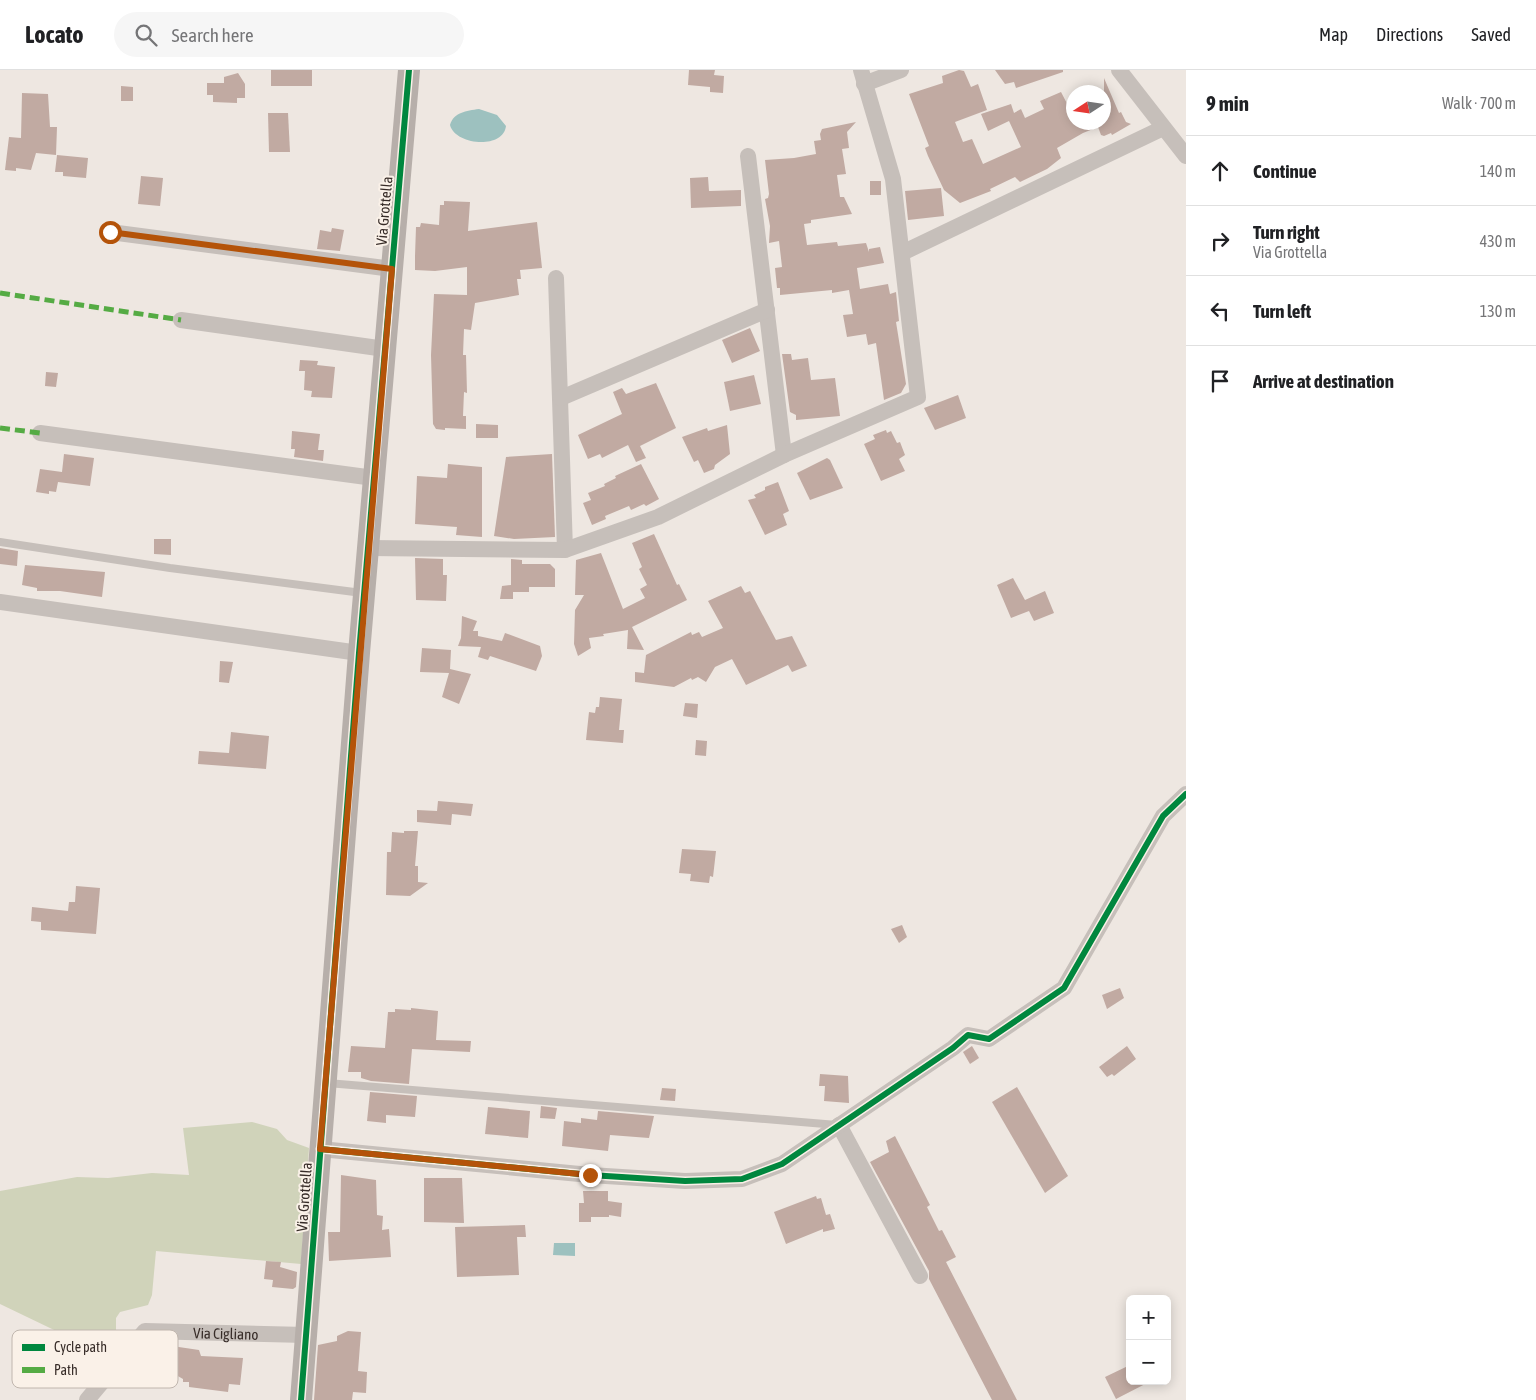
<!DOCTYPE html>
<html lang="en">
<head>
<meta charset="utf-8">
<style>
  :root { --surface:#fff; --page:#f6f6f6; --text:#202124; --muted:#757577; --line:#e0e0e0 }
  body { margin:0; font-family:"Asap Condensed",sans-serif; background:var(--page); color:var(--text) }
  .controls { position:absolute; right:15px; bottom:15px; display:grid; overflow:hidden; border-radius:8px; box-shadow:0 2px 12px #0003 }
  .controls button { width:45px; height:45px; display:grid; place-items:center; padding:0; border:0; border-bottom:1px solid var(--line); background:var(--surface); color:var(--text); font:25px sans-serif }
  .compass { position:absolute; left:1066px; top:15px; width:45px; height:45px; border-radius:50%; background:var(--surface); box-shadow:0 2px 12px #0003; rotate:258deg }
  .stop { position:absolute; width:15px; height:15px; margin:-11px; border:4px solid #b45309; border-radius:50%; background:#fff }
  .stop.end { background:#b45309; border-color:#fff; box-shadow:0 1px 5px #0008 }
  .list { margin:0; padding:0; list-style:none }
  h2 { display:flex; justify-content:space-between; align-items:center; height:65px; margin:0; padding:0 20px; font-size:21px }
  h2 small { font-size:16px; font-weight:400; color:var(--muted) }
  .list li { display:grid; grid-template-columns:32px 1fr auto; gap:15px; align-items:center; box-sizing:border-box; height:70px; padding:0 20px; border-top:1px solid var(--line) }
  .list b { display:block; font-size:19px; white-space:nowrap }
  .list p { margin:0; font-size:16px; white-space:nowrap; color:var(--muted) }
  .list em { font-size:16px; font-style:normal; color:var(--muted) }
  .icon { flex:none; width:28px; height:28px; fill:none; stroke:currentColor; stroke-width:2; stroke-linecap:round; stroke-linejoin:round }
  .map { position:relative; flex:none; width:1186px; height:1330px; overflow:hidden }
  header { display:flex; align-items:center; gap:30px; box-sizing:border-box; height:70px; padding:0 25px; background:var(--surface); border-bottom:1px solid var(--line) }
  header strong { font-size:24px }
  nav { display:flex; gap:28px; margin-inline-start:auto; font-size:18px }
  .search { width:350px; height:45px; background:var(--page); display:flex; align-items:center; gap:12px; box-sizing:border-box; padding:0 18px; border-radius:28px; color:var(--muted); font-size:19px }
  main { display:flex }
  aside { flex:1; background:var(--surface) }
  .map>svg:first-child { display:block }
</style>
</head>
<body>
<header>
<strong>Locato</strong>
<div class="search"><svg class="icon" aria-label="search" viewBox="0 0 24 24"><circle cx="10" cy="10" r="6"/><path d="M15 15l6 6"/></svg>Search here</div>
<nav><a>Map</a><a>Directions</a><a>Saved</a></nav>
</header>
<main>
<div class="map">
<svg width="1186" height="1330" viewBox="0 0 1186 1330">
  <rect width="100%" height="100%" fill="#eee7e1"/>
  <polygon fill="#d0d3ba" points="252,1052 277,1059 287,1070 309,1078 301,1194 156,1181 152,1225 148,1235 120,1242 116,1248 116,1260 102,1283 0,1234 0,1121 77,1107 108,1108 152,1103 189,1105 183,1058"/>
  <g fill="#9dc1bf">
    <path d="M479,39L497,45L506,56C503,80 455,75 450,55C454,42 466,41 479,39Z"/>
    <polygon points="554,1173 575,1173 575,1186 553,1185"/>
  </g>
  <g fill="#c1aaa2">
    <rect x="271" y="0" width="41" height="16"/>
    <polygon points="689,0 715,0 714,5 724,6 723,23 710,22 710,17 688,15"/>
    <polygon points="959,0 964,1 971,17 978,14 987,40 955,52 963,72 972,69 983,94 1021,77 1009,51 988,61 981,44 1011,34 1014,43 1021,39 1025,48 1044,39 1040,31 1061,22 1074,47 1074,52 1104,52 1104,8 1119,43 1121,42 1126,52 1131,54 1112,65 1111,63 1104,66 1101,65 1098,57 1083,63 1057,78 1061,88 1047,99 1020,112 1015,107 990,119 991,121 960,133 944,120 928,86 925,78 929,76 909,24 943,13 942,6"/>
    <polygon points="995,0 1063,0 1063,2 1016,18 1014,12 1005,14"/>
    <polygon points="238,3 245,14 245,28 237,28 237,33 213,32 213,25 207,25 207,13 224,13 224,7"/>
    <polygon points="121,16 133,17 133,31 121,31"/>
    <polygon points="22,23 48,24 50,57 57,57 56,85 36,83 31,100 16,98 16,101 5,100 9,67 21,68"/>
    <polygon points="268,43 288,43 290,82 269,82"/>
    <polygon points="856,52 847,62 849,78 842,79 846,104 837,105 840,127 844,127 852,144 811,150 811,153 804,154 807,175 837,172 838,176 866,173 869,182 869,179 880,177 884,193 857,198 860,219 888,214 890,224 896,222 899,251 896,252 906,314 901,323 884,330 876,273 868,275 866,264 847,267 843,245 853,244 849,220 832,223 832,220 780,225 780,218 777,218 775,198 782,197 779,171 769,173 770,156 765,129 768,128 769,124 765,90 794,88 816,84 814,71 821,70 820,64 822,59"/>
    <polygon points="57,85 88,88 86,108 63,106 63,102 55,102"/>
    <polygon points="141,106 163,108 160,136 138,134"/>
    <polygon points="708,107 709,121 741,120 741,136 691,138 690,108"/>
    <rect x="870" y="111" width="11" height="14"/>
    <polygon points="941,118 944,146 908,150 905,121"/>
    <polygon points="444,131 470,132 468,161 537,152 542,198 520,200 521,209 517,209 519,225 475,233 471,260 464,259 463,285 466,285 467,323 464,322 463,346 466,346 466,359 445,358 445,360 436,359 433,354 431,285 434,224 467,225 467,197 435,201 415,200 415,186 416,157 420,157 421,153 439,155 440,135 444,135"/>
    <polygon points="332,158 344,160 340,181 317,179 320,160 331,162"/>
    <polygon points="750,258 760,281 732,293 722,270"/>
    <polygon points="782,284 791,284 792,290 808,288 811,310 835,308 840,346 796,350 796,345 790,342"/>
    <polygon points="300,290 318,291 317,295 335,297 332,328 311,327 312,321 304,320 305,301 299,301"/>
    <polygon points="46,302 58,303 56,317 45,316"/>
    <polygon points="754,305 761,334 730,341 724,312"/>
    <polygon points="656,313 676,358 640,376 646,388 636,392 628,375 602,388 600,384 588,389 578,365 622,344 613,322 622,318 626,324"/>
    <polygon points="958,325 966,348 935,360 924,338"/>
    <polygon points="476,354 498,355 498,368 476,368"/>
    <polygon points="727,355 730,384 715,395 714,399 704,403 698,390 694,392 682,367 707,358 708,361"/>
    <polygon points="886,360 887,363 891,361 897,373 900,372 905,385 899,389 905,401 881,411 864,374 875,369 873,365"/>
    <polygon points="292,361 320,364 318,380 324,380 323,391 294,387 295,379 291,379"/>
    <polygon points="64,384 94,388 90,416 58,412 56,422 49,421 49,424 36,422 40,399 62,402"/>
    <polygon points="552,384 555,467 514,469 494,466 506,387"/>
    <polygon points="827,388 830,390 843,418 810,430 797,403"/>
    <polygon points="448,394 482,397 482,467 456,465 457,457 415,454 417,406 447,408"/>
    <polygon points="641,394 659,429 646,436 644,434 631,440 629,436 605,446 606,449 592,455 583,433 591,430 588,423 605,416 604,414 616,408 615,406"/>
    <polygon points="778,412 789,441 783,444 787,455 765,465 748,430 756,428 754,425 765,420 765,417"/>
    <polygon points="654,464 677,515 679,514 687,530 632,557 644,580 627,579 628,560 603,564 604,566 589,568 591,578 578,586 574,574 575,540 584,525 575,525 576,490 601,483 623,539 645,528 640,519 647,515 639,499 642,497 632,473"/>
    <polygon points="154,469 171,469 171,485 154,484"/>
    <polygon points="0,478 18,481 17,496 0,494"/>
    <polygon points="415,488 443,489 443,505 447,505 446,531 416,530"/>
    <polygon points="511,489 522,490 522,494 550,494 555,499 555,517 529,517 529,522 513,522 513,529 500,529 502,516 511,515"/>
    <polygon points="25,495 105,502 102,527 60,521 37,521 37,518 22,515"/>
    <polygon points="1013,508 1025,530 1045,521 1054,543 1034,551 1029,541 1011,548 997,515"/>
    <polygon points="741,516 745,523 750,521 776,570 792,566 807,596 792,602 788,595 746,615 732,589 715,597 706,612 698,607 692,610 691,608 674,617 635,612 635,602 644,603 646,585 691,562 692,565 699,562 702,567 723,558 708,531"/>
    <polygon points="462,546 477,551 473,561 478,561 478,566 502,571 505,563 540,576 542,586 536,601 490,586 488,590 478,587 481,577 458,576 461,568"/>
    <polygon points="422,578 451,580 450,599 471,604 459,634 442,627 449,603 420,602"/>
    <polygon points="220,591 233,592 229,613 219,612"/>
    <polygon points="600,627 622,629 619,660 624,660 623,673 586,670 589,642 595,643 596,637 599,637"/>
    <polygon points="685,633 698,634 697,648 683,646"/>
    <polygon points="231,662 269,666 266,699 198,694 199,681 229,683"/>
    <polygon points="696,670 707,671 706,686 695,685"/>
    <polygon points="438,731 473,734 471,746 452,744 451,755 417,752 417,740 437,741"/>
    <polygon points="404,761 418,761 415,796 418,796 418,812 428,813 410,826 386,825 387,782 391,782 392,762 404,763"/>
    <polygon points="682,779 716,781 713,807 710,806 709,813 690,811 691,804 679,803"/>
    <polygon points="76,816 100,818 96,864 41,860 41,852 31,851 32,837 68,841 69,832 75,832"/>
    <polygon points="902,855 907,867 899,873 891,859"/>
    <polygon points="1120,918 1124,928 1107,939 1102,925"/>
    <polygon points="411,938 438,941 436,970 471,971 470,982 412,979 409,1014 371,1011 361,1008 361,1002 348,1002 351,976 385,978 388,942 395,942 395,939 411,940"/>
    <polygon points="972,976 979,988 970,994 963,982"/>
    <polygon points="1127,976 1136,989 1114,1006 1112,1004 1107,1007 1099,997"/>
    <polygon points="820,1004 848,1006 849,1033 824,1031 825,1016 819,1016"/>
    <polygon points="1017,1017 1068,1106 1045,1123 992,1032"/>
    <polygon points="662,1018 676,1019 675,1031 660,1030"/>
    <polygon points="370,1022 417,1026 415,1047 386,1045 386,1053 367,1051"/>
    <polygon points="541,1036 557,1038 555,1049 540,1048"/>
    <polygon points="488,1037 530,1041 528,1068 485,1064"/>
    <polygon points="598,1041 654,1046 649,1068 610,1065 608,1081 562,1076 564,1051 581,1053 581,1048 597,1050"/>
    <polygon points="895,1066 930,1135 927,1137 939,1161 942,1160 956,1187 946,1192 1017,1330 992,1330 929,1209 929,1201 870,1092 889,1082 886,1071"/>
    <polygon points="341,1105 376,1110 377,1145 383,1146 382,1160 389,1159 391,1187 329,1191 328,1162 340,1162"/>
    <polygon points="424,1108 462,1108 464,1153 424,1152"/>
    <polygon points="583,1121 608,1121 608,1131 622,1133 621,1147 609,1145 609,1147 591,1147 591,1152 579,1152 579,1133 584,1133"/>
    <polygon points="816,1126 817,1129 821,1128 826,1145 830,1144 835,1159 823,1162 823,1159 786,1174 774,1142"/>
    <polygon points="525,1155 526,1167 517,1167 519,1205 457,1207 455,1157"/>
    <polygon points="266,1191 281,1192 280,1197 297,1202 296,1217 293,1219 272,1217 273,1210 264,1209"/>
    <polygon points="348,1261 361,1262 358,1301 367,1302 366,1323 353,1322 352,1330 314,1330 318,1275 337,1271 337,1266"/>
    <polygon points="172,1276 199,1280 201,1286 243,1288 240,1315 229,1314 228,1322 189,1317 189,1312 183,1312 183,1309 176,1305 177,1295 170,1294"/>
    <polygon points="1130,1295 1130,1311 1151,1311 1116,1329 1105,1307"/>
  </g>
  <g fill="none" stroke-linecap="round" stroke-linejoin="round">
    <g stroke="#c6bfba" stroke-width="8">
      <polyline points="0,472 170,498 362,523"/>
      <polyline points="327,1013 837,1055"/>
    </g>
    <g stroke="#c6bfba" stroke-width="16">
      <polyline points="1119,0 1186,86"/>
      <polyline points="864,14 901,0"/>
      <polyline points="748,86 784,385"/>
      <polyline points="110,162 392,199"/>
      <polyline points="902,183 1163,58"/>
      <polyline points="556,208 565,480"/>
      <polyline points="181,250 385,279"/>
      <polyline points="561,328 767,240"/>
      <polyline points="40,363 374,408"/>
      <polyline points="368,478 565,480 658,447 784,385 918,327 893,109 861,0"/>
      <polyline points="0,532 359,583"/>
      <polyline points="839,1055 920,1206"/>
      <polyline points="320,1079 590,1105 685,1111 742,1109 782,1094 953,978 968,965 989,969 1064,918 1163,746 1186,724"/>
      <path id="s1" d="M87,1330L145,1261L306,1265"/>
    </g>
    <polyline stroke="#b7afaa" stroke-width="22" points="301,1330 359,583 409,0"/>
    <g stroke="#55ab44" stroke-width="5" stroke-dasharray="10 5" stroke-linecap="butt">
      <polyline points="0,223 181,250"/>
      <polyline points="0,358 40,363"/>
    </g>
    <g stroke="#faf1e8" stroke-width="9">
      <g id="cycleway">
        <polyline points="320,1079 590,1105 685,1111 742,1109 782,1094 953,978 968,965 989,969 1064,918 1163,746 1186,724"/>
        <polyline points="301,1330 359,583 409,0"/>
      </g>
    </g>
    <use href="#cycleway" stroke="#00873e" stroke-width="6"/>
  </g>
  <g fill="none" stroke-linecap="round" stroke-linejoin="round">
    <polyline stroke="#b45309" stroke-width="6" points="110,162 392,199 320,1079 590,1105"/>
  </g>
  <g text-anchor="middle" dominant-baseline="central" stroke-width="4" stroke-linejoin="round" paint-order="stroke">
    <g font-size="15" fill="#372c28" stroke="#faf1e8">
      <text transform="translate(384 141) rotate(-85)">Via Grottella</text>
      <text transform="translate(304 1127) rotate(-86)">Via Grottella</text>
      <text stroke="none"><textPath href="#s1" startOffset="171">Via Cigliano</textPath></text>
    </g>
  </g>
  <rect x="12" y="1260" width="166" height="58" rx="8" fill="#faf1e8" stroke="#c0b6ae" stroke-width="1"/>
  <rect x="22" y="1274" width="23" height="7" fill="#00873e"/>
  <rect x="22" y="1297" width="23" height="6" fill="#55ab44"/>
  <g font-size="14" fill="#372c28">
    <text x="54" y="1282">Cycle path</text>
    <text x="54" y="1305">Path</text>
  </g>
</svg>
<div class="controls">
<button>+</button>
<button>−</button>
</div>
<svg class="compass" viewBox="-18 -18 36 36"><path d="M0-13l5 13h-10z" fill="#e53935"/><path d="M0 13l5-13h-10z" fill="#757577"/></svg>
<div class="stop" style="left:110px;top:162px"></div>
<div class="stop end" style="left:590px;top:1105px"></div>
</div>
<aside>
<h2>9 min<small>Walk · 700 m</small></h2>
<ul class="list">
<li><svg class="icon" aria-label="ahead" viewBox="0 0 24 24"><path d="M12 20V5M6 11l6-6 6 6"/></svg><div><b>Continue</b></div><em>140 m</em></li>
<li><svg class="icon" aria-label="right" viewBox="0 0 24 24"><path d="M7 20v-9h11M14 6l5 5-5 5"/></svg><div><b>Turn right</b><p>Via Grottella</p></div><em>430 m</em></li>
<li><svg class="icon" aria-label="left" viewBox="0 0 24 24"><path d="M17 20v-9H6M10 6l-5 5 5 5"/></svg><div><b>Turn left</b></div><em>130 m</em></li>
<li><svg class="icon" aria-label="arrive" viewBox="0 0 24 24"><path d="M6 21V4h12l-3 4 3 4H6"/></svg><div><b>Arrive at destination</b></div></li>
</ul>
</aside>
</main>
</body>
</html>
